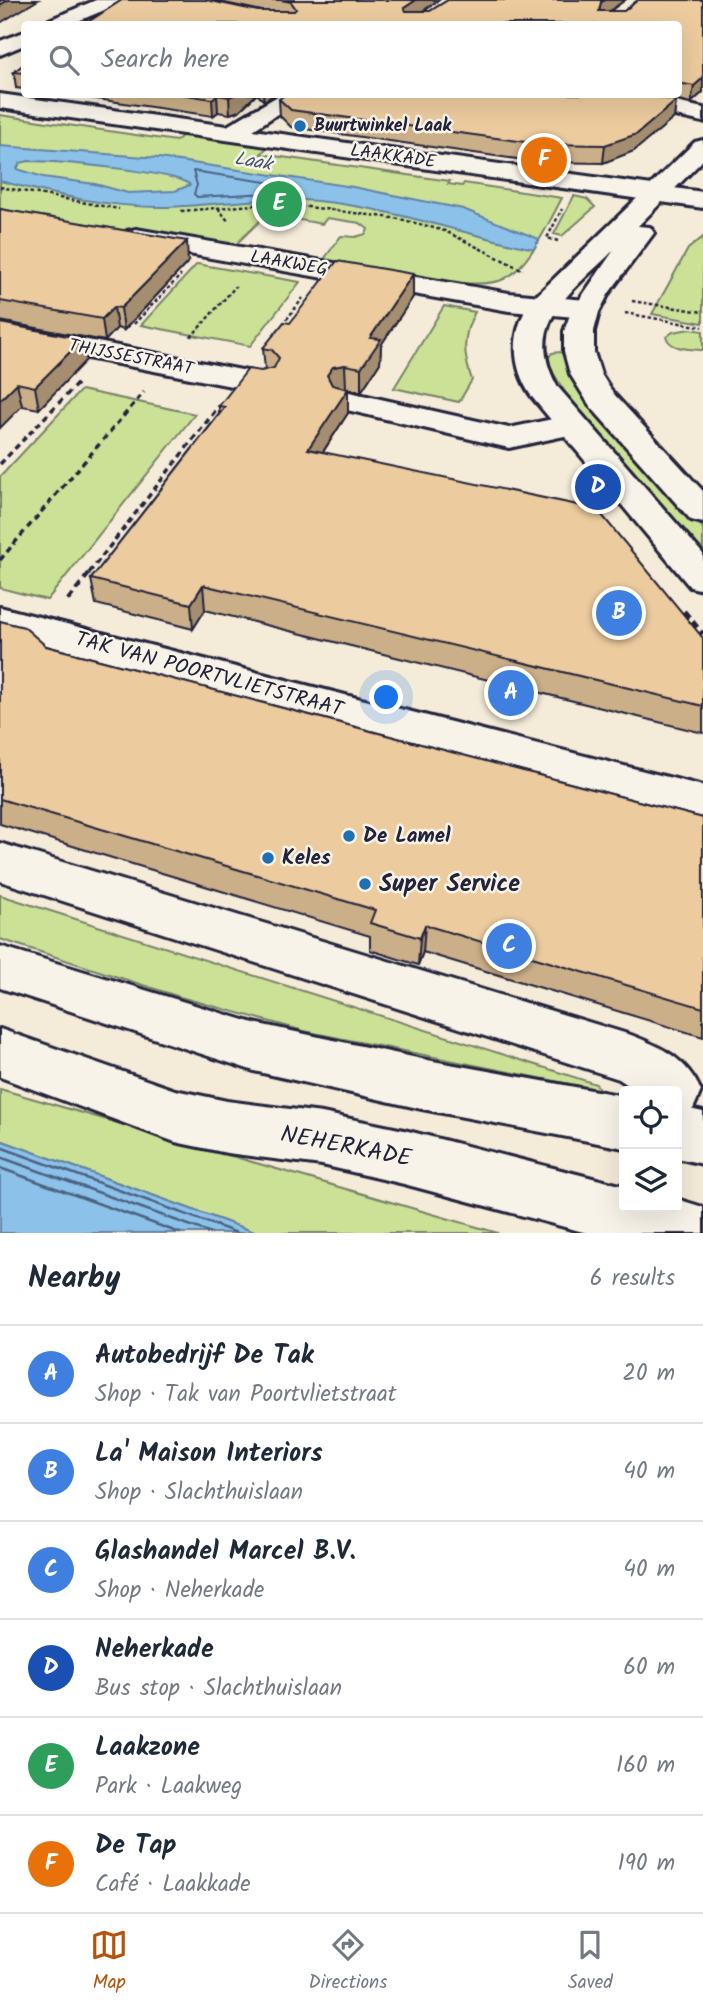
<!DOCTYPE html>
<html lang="en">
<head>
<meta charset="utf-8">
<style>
  :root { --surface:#fff; --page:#f6f6f7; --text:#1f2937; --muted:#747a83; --line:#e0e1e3; --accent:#b45309 }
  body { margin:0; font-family:Kalam,sans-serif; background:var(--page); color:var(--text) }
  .controls { position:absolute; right:21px; bottom:21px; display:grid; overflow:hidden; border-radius:7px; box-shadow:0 7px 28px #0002 }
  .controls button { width:63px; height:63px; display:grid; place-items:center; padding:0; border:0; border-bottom:2px solid var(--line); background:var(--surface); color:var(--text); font:35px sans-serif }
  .you { position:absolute; left:387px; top:698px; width:24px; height:24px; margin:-18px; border:5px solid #fff; border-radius:50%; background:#1a73e8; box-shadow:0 0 0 10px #1a73e833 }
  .badge { display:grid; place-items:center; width:46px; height:46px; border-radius:50%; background:var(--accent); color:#fff; font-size:23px; font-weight:700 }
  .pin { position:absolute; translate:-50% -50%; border:4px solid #fff; box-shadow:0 2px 7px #0006 }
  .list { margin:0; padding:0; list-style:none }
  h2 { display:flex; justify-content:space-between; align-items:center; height:91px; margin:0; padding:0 28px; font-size:30px }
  h2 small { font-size:23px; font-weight:400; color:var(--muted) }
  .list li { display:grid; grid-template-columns:46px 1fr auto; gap:21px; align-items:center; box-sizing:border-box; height:98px; padding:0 28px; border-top:2px solid var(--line) }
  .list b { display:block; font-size:26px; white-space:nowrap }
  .list p { margin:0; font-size:23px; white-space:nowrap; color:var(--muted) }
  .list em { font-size:23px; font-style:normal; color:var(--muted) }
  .icon { flex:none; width:38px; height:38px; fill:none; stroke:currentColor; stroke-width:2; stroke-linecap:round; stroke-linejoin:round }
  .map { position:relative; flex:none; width:703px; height:1233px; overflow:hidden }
  .search { position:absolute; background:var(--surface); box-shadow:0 7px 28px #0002; left:21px; right:21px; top:21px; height:77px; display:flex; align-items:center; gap:18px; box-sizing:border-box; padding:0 24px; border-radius:7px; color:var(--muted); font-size:26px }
  .sheet { height:679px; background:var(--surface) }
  nav { display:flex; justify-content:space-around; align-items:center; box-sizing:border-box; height:98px; border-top:2px solid var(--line); background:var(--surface); font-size:19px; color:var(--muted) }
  nav a { display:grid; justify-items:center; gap:4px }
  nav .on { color:var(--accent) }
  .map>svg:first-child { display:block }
</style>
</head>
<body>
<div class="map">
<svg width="703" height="1233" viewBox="0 0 703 1233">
  <rect width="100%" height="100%" fill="#f5ebd9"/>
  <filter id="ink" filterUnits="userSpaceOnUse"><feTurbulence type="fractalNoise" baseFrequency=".0143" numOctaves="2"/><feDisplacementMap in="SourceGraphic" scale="14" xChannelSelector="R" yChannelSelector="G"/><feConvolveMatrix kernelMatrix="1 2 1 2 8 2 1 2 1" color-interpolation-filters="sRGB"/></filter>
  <g filter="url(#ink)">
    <g fill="#cbe196" stroke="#768268" stroke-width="2">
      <path d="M0,115L176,141L187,132L270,144L261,154L450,181L448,184L462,186L464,183L562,198C549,222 529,267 504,279C475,294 358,268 322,262L341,236L355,237L366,234L368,229L360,223L327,218L322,224L289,218L285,222L262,219L231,249L0,209Z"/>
      <polygon points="574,196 587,199 595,207 562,236 554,234"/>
      <polygon points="703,237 703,323 652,314 688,249"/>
      <polygon points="197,264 300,282 250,346 141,325"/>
      <path d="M444,306L475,312C462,335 463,355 472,380L459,402L394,388Z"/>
      <path d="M690,329L703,331V350C690,349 671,350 666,337L673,332Z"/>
      <polygon points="560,352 565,356 592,404 703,528 703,551 566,394 546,361 552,353"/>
      <polygon points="81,390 195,414 47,600 0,588 0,477"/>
      <polygon points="0,895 596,1084 600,1090 304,1031 180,997 0,939"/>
      <polygon points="0,1089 498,1233 257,1233 0,1140"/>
    </g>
    <g fill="#8cc2ea" stroke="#6282a4" stroke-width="2" fill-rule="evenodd">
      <path d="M0,146L159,158L353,187L463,209L539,239L534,249C459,233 392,208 317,201C263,196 220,205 168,207C111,208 55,195 0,181ZM29,161C52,161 181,172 190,185L175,191L128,193L95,184L43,177L17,169L20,163Z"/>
      <polygon points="0,1140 257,1233 0,1233"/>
    </g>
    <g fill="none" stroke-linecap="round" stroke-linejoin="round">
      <polygon stroke="#4c6281" stroke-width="2" points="193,171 286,185 289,189 286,192 197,197 194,194 197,185"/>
      <g stroke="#4c6281" stroke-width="2.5">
        <polyline points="0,1147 237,1233"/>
        <polyline points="0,1157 211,1233"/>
        <polyline points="0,1168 180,1233"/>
      </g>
      <g stroke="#22223b" stroke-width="6">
        <g id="minor">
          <polygon points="96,0 121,0 119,4 71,24 46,24 49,20"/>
          <polygon points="24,32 24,45 0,55 0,41"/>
          <polygon points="0,94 227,126 281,94 308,94 253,130 703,192 703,208 0,108"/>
          <polygon points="595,94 639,94 703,108 703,122 598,99"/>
          <polygon points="136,229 509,293 586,300 596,303 600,309 596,315 586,318 509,311 127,243 123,237 127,231"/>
          <polygon points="0,323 262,374 273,376 278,383 273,390 262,392 0,341"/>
          <polygon points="345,391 509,428 572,415 583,418 588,425 583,432 509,448 334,407 329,400 334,393"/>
          <polygon points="0,607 703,786 703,820 0,633"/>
          <path d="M0,843L631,1035C662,1047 687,1059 701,1091L693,1109L677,1115V1091H637L619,1079L0,881Z"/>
        </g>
      </g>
      <g stroke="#22223b" stroke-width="6">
        <g id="major">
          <path d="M703,140V160L638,226L650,227L654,233L609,293L599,312L594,331V352L601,374L613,393L703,491V523L691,520L590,406L570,374L564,352V331L571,312L614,250C572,292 522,322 557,386L703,554V590L690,587L532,397C511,367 510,332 531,301L695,142Z"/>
          <polygon points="0,946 254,1023 422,1059 624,1096 624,1148 422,1109 254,1071 0,988"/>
          <polygon points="0,1029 175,1090 227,1101 322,1113 404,1130 624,1186 624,1207 677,1207 677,1199 703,1207 703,1233 587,1233 404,1184 322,1165 227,1153 175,1142 0,1077"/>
          <polygon points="677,1106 703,1112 703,1164 677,1158"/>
        </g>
      </g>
      <g stroke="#22223b" stroke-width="2.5" stroke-dasharray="3.5 2.5" stroke-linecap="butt">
        <polyline points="0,187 119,209"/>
        <polyline points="218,208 229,222"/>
        <polyline points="181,211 278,203 400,219 445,231 523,270"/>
        <polyline points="558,241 547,238 562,209"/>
        <polyline points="632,301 703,312"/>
        <polyline points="625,313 703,327"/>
        <polyline points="134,324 181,275"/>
        <polyline points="283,324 303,298"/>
        <polyline points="191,337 236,286"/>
      </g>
      <g stroke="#22223b" stroke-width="3.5" stroke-dasharray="6 4.5" stroke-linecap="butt">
        <polyline points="0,464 80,381"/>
        <polyline points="0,560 144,392"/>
        <polyline points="89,573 219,406"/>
      </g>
      <g stroke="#22223b" stroke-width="4.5" stroke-dasharray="8 5" stroke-linecap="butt">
        <polyline points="68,600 91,571"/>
        <polyline points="684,611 703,634"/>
      </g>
      <use href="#minor" fill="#f7f3e8" fill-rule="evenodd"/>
      <use href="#major" fill="#f7f3e8" fill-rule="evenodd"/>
    </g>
    <g fill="#cbaf88" stroke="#22223b" stroke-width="2">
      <polygon points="122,0 206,0 258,11 262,11 211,0 439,0 422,11 430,11 448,0 625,0 610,11 624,11 638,0 703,0 703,92 691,103 653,94 678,94 678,24 85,24"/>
      <polygon points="24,64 24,89 16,88 14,72"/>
      <polygon points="62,94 257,94 239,111 230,114 218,112 213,116"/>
      <polygon points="257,94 275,94 264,101"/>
      <polygon points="279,99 676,101 674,118 634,151 603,163 538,162 291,127 280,116"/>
      <polygon points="0,209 188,262 124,330 117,328 105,341 0,321"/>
      <polygon points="413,297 381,345 380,363 361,392 345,388 348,413 323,452 703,638 703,733 205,610 193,629 96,604 91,579 219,414 219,406 261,371 265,370 263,348 290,323"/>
      <polygon points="0,323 83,339 86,360 39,409 22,406"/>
      <polygon points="0,621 46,646 703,818 703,1037 423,952 418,965 370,950 370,936 0,824"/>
    </g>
    <g fill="#a58e6f" stroke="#22223b" stroke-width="2">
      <polygon points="8,0 38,0 0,23 0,5"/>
      <polygon points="416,0 439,0 403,24 404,8"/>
      <polygon points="605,0 625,0 600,18 599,11 601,2"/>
      <polygon points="703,78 703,92 691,103 694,86"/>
      <polygon points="236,94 257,94 239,111 230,114 229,97"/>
      <polygon points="263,94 275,94 264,101"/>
      <polygon points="217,95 218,112 213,116 212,99"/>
      <polygon points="676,101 674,118 634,151 603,163 605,145"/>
      <polygon points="187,241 188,262 124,330 121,308"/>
      <polygon points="413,274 413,297 381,345 380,363 361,392 361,368 370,338"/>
      <polygon points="114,307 117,328 105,341 102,319"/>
      <polygon points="83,339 86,360 39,409 35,387"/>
      <polygon points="345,365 346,388 334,390 327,375 333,367"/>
      <polygon points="17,383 22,406 0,428 0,400"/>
      <polygon points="348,389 348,413 309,473 308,449"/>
      <polygon points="203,585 205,610 193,629 191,604"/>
      <polygon points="425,925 423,952 418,965 420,938"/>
    </g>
    <g fill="#eccb9e" stroke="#22223b" stroke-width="2">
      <polygon points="0,0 8,0 0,5"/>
      <polygon points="122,0 206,0 258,11 294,11 296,9 291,2 281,0 416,0 404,8 406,11 430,11 448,0 605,0 601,2 599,11 624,11 638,0 703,0 703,78 694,86 678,83 678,24 85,24"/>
      <polygon points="24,64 24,73 14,72"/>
      <polygon points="180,94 236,94 229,97 217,95 212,99"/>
      <polygon points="286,94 645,94 676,101 637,134 605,145 540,144 291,110 279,99"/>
      <polygon points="0,209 187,241 121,308 114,307 102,319 0,301"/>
      <polygon points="337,261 413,274 370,338 381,339 361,368 345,365 333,367 327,375 332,385 348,389 308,449 597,509 703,638 703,706 203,585 191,604 91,579 225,407 219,406 248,369 261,371 274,368 279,358 272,350 263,348 284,322 290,323"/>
      <polygon points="0,323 83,339 35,387 17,383 0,400"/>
      <polygon points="0,621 24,627 46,646 703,818 703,1008 425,925 420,938 370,923 375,910 0,799"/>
    </g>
  </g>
  <g fill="#1f6fb2" stroke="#f7f3e8" stroke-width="2.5">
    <circle cx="300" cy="126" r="7"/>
    <circle cx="349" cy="836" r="7"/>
    <circle cx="268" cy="858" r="7"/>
    <circle cx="365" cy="884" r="7"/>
  </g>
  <g text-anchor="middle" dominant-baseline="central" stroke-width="5" stroke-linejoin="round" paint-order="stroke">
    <g font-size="18" font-weight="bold" fill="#22223b" stroke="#f7f3e8" text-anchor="start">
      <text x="314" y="126">Buurtwinkel Laak</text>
    </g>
    <g font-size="18" fill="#22223b" stroke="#f7f3e8">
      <text transform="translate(393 157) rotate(8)">LAAKKADE</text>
      <text transform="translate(289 264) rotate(10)">LAAKWEG</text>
      <text transform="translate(131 358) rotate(11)">THIJSSESTRAAT</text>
    </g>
    <g font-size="19" font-style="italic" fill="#425270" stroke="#f7f3e8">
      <text transform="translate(253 162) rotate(10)">Laak</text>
    </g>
    <g font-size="21" fill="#22223b" stroke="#f7f3e8">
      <text transform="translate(209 675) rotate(15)">TAK VAN POORTVLIETSTRAAT</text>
    </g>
    <g font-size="21" font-weight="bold" fill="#22223b" stroke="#f7f3e8" text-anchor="start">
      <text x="363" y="836">De Lamel</text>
      <text x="282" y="858">Keles</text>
    </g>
    <g font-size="24" font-weight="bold" fill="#22223b" stroke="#f7f3e8" text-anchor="start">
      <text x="379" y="884">Super Service</text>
    </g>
    <g font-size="24" fill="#22223b" stroke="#f7f3e8">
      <text transform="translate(346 1147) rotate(11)">NEHERKADE</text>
    </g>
  </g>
</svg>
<div class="controls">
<button><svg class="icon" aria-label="locate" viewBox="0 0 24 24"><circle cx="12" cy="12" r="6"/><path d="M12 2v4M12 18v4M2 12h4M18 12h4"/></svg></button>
<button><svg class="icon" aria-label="layers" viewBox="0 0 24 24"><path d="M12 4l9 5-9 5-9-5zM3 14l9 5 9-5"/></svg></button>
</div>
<div class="you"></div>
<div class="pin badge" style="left:511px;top:693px;background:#3f7fe0">A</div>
<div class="pin badge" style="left:619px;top:613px;background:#3f7fe0">B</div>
<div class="pin badge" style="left:509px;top:946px;background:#3f7fe0">C</div>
<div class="pin badge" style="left:598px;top:487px;background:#1a4fb4">D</div>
<div class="pin badge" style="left:279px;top:204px;background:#2e9e5b">E</div>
<div class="pin badge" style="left:544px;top:160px;background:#e8710a">F</div>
<div class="search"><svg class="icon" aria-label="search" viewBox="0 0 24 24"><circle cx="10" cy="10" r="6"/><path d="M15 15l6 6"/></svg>Search here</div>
</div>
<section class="sheet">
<h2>Nearby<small>6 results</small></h2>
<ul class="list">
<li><span class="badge" style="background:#3f7fe0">A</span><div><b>Autobedrijf De Tak</b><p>Shop · Tak van Poortvlietstraat</p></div><em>20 m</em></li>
<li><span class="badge" style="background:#3f7fe0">B</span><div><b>La' Maison Interiors</b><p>Shop · Slachthuislaan</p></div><em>40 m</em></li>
<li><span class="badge" style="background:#3f7fe0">C</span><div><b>Glashandel Marcel B.V.</b><p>Shop · Neherkade</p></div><em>40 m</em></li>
<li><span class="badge" style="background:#1a4fb4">D</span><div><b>Neherkade</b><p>Bus stop · Slachthuislaan</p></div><em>60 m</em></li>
<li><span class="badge" style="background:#2e9e5b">E</span><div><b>Laakzone</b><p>Park · Laakweg</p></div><em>160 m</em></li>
<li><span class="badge" style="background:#e8710a">F</span><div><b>De Tap</b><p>Café · Laakkade</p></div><em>190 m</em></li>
</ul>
</section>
<nav>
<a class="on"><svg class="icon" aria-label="map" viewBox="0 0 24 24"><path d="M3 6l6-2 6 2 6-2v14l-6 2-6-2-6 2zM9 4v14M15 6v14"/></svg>Map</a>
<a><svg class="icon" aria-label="directions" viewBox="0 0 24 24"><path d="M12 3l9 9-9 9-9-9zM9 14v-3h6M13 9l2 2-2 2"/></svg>Directions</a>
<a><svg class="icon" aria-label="saved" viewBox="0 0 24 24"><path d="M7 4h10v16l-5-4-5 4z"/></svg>Saved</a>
</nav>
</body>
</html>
